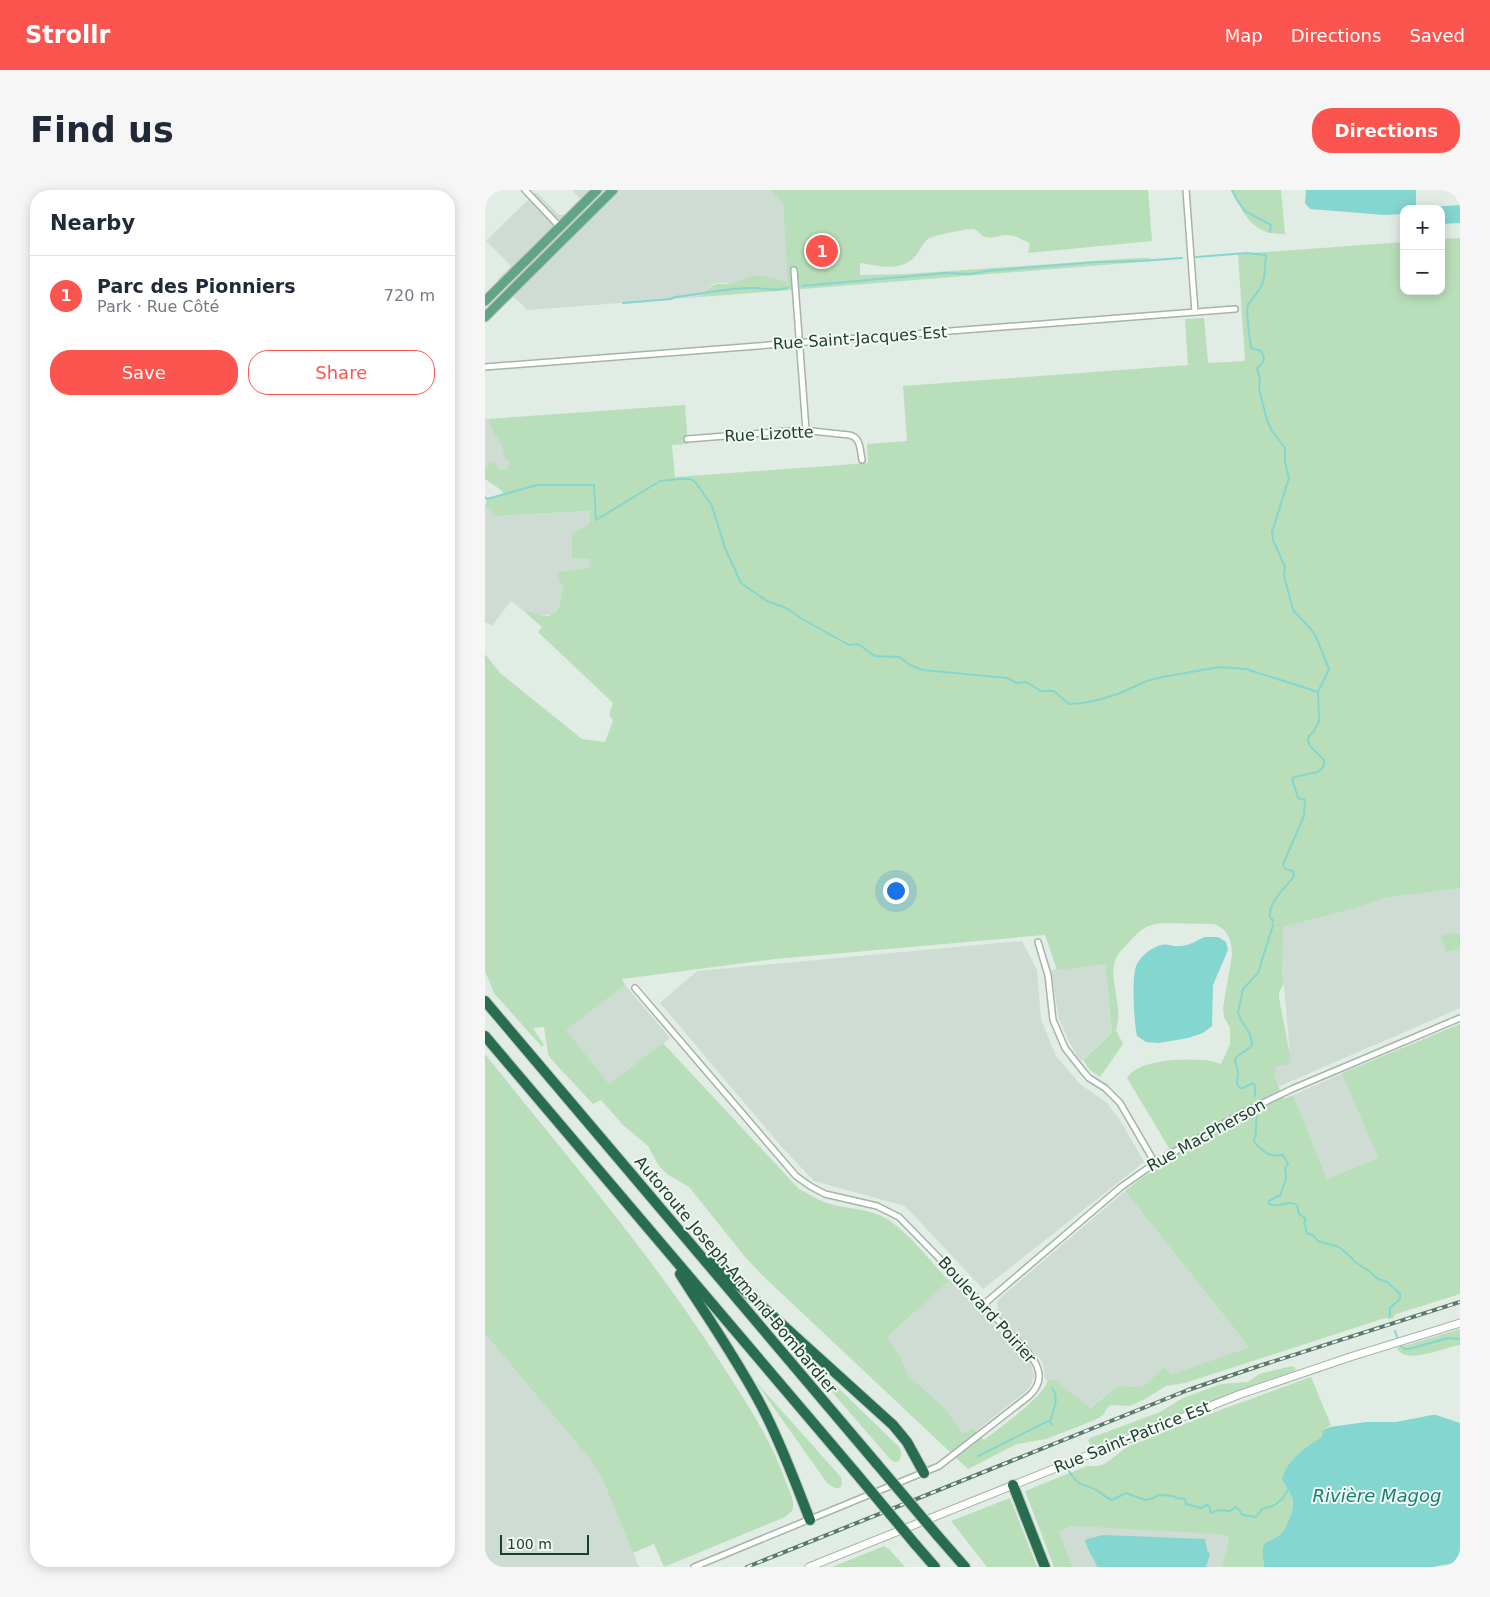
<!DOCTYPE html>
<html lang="en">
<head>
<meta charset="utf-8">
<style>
  :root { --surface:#fff; --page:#f6f6f7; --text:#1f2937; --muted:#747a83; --line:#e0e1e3; --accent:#fc544f }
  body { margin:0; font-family:"DejaVu Sans",sans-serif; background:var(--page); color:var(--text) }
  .controls { position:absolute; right:15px; top:15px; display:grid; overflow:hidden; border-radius:10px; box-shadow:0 2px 12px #0003 }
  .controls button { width:45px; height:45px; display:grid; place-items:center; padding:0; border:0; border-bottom:1px solid var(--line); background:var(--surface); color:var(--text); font:25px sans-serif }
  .scale { position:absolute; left:15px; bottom:12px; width:89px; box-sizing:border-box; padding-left:5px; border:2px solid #203e30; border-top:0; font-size:14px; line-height:18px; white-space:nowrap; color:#203e30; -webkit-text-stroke:4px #f1f9f3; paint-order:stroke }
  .you { position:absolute; left:410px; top:700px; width:18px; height:18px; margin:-12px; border:4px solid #fff; border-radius:50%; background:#1a73e8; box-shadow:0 0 0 8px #1a73e833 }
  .badge { display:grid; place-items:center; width:32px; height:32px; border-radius:50%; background:var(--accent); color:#fff; font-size:16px; font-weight:700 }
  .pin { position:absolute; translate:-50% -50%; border:2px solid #fff; box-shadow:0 1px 5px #0006 }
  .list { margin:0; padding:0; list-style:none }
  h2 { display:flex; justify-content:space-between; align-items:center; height:65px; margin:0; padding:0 20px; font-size:21px }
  h2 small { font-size:16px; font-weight:400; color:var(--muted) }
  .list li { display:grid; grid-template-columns:32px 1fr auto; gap:15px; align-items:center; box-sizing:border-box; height:80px; padding:0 20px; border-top:1px solid var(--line) }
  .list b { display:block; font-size:19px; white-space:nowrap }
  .list p { margin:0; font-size:16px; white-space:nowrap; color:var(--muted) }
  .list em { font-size:16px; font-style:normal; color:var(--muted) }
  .actions { display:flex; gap:10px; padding:15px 20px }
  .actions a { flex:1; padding:11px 0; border:1px solid var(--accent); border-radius:20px; text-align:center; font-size:18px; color:var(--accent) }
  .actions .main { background:var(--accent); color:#fff }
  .map { position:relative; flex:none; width:975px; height:1377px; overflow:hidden; border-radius:20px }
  header { display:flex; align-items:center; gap:30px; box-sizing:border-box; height:70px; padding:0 25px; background:var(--accent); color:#fff }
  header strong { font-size:24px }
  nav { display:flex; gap:28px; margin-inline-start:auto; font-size:18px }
  .intro { display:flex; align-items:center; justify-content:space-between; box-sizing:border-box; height:120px; padding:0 30px }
  h1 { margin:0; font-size:35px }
  .button { padding:12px 22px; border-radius:20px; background:var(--accent); color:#fff; font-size:18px; font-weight:700 }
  main { display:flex; gap:30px; padding:0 30px }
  aside { flex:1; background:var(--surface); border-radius:20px; box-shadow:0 2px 12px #0003 }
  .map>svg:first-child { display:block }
</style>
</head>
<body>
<header>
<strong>Strollr</strong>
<nav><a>Map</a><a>Directions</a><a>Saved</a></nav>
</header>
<div class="intro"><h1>Find us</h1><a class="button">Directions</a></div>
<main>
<aside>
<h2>Nearby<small></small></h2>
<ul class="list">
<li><span class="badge">1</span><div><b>Parc des Pionniers</b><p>Park · Rue Côté</p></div><em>720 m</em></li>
</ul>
<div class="actions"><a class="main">Save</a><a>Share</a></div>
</aside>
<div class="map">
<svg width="975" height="1377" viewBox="0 0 975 1377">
  <rect width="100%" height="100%" fill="#e1ece5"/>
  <g fill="#cfdcd3">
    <polygon points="87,0 285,0 298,13 304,100 299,91 269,86 247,93 230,93 225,96 216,107 42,120 12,90 26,76 1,51 51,2 74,25 79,25 95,9"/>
    <polygon points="0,229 3,229 8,243 16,253 18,262 25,272 21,280 14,279 9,271 0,278"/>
    <polygon points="0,317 12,326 104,321 105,333 87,343 87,368 103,369 106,371 106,375 102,378 71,382 78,398 74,416 68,424 57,426 42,420 40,422 26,411 7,436 0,432"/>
    <polygon points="975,698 975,818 790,898 785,875 805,864 792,720"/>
    <polygon points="537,751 552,780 556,829 571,866 595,894 622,913 635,930 659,972 498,1099 420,1016 329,991 296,956 175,813 212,781"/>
    <polygon points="620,773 627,843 596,871 584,852 574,829 566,780"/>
    <polygon points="140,795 185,848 124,894 80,840"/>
    <polygon points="858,883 893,968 842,989 808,905"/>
    <polygon points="640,1001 764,1157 686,1186 680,1176 660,1195 656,1197 637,1196 629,1199 604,1218 571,1190 566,1189 563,1191 560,1189 558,1174 553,1166 515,1126 513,1122 512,1112 514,1109"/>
    <polygon points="466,1089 546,1174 549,1186 545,1197 540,1202 491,1241 488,1238 479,1243 476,1242 468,1229 424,1186 416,1168 402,1147"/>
    <polygon points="0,1144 105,1269 119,1293 154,1377 0,1377"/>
    <polygon points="585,1336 728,1342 744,1345 737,1377 588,1377 574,1340"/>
  </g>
  <g fill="#b8dfba" fill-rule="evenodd">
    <path d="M285,0H663L667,51L543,63L545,53C538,50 528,44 520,45C513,45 508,49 501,47C495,46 494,40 488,39C485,38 451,45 447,47C439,50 437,57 432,64C418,83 395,76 375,73V85L422,84L652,68H664L668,71L216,107C233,87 230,98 250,92C256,90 262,87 268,86C278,84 290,89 299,91L303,96L298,13Z"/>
    <path d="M747,0H796L800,44C768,45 759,26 747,0Z"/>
    <path d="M975,48V698L899,708L873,717L798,737L797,781L799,793L794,803V808L806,870L803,874L791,876L789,887L799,909L808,905L842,989L893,968L857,883L975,834V1104L911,1124L908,1128L904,1129L900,1128L700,1193L681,1196L660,1209L645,1216L626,1215L623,1217L618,1225L610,1230L561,1249L532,1254L483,1279L277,1085L261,1068L204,997L182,984L174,976L163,956L138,935L116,910L108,914L66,869L63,864L59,837L48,838L59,855L57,857L9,803L0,781V464L15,483L97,549L120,552L128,530L124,525L128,513L53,442L57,437L40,422L42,420L57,426H64L71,421L74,416L78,398L71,382L102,378L106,375V371L103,369L87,368V343L105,333L104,321L11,326L0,317L2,309L19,304L16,300L0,289V278L9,271L14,279L21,280L25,272L20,269L16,253L8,243L3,229L200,215L203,254L187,255L190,287L383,273L382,254L422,251L418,196L703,175L700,129L719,128L723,173L760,171L753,64L919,52V101H956V49ZM681,733L729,734C743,739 747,751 747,765L738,818L739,827L745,838V854L736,874C729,872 723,870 716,870C697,868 652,870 642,888L684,958L681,961L687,970L658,987L640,1001L764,1157L686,1185L680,1176L660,1195L656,1197L637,1196L629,1199L605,1218L571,1190L566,1189L562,1192C560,1205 512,1240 499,1250L488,1238L479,1243L476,1242L473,1236L459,1218L424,1186L416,1168L402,1147L464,1091C447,1073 416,1033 394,1025C379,1019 361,1018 345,1014C334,1011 324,1004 314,999L178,853L124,894L81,840L140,795L137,789L290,769L560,745L572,780L620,774L627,843L598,870L605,880L615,887L638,854L631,840C640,814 619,784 634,763C637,759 641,756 644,752C657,738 662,734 681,733Z"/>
    <polygon points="967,743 975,745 975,758 961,762 956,746"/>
    <path d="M0,864C79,963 163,1060 232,1167C258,1207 285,1247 301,1292C304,1301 311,1312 307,1321L300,1327L179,1377L169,1354L148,1363L119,1293L105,1269L0,1144Z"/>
    <path d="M975,1139V1155C960,1157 920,1176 912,1158Z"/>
    <path d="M308,1154L413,1256C417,1261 417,1265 414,1271L410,1272L406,1270L353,1209Z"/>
    <polygon points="807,1176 810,1178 810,1181 761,1198 610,1256 606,1255 603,1251 605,1248 675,1222 698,1208 736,1194 763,1192 774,1184"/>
    <path d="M826,1187L846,1235L838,1240V1247C821,1257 809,1268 799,1284L801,1297L807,1307L808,1315L805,1330L796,1343L791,1348L783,1351L777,1360L779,1377H737L744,1346L736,1344L585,1336L574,1341L588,1377H569L540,1301L602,1276H613L621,1273L642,1257L735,1220Z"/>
    <polygon points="270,1191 356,1287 357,1293 355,1298 350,1298 342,1293"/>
    <polygon points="525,1308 552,1377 502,1377 466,1331"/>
    <polygon points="399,1356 404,1359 420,1377 347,1377"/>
  </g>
  <g fill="#84d6d1">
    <polygon points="821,0 931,0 931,18 919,19 919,24 899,25 825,19 820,13"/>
    <polygon points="975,15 975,33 956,34 956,19 948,19 949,17"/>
    <path d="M720,747H733L741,752L743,760L728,795L727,836L718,843L703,848L674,853L661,852L652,846C649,834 646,784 652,774C656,766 667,757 676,755C682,753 688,757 694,756C704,756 711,751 720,747Z"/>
    <path d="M947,1225H951L975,1233V1372L947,1377H779C779,1371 776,1363 778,1357C781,1351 785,1351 790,1348C801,1342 811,1319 807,1307C804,1301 800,1295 797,1289C802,1270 821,1257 837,1247L838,1240L845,1237L881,1232H911Z"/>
    <path d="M618,1345L720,1349L722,1360L725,1364L721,1377H612C609,1368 602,1360 600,1350L602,1349Z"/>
  </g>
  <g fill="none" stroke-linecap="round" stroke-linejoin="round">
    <g stroke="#84d6d1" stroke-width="2">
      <polyline points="747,0 752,10 760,21 786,35 785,42"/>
      <path d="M711,67L762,63L781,65C780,74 780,84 778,92C776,100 766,109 763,115C761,120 765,151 766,158L776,161C781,168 779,173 772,178L775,190L774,199L782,230L787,241L800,258V272L804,288L787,342L788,350L800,377L799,386L808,420L826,439L831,447L844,479L833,502L834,531L829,541L824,546L823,551L825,556L839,570V576L833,582L809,587L807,589L813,608L820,610L819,626L798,674L800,679L808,681L809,686C800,699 783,711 785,728L788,730V732"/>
      <polyline points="317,96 461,83 485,84 502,81 611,72 655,71 697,68"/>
      <path d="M138,113L186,109L190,107C214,104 239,99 263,98C276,97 289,102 302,98"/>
      <polyline points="0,307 2,309 52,295 109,295 111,330 175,291 194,289 206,289 211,293 227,316 240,358 256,393 282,411 301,418 314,427 364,455 373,454 390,466 414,467 425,475 438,480 522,488 532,493 541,492 556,501 569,501 584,514 598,513 613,510 633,504 662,491 677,487 735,477 761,479 833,502"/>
      <polyline points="770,906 770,897 768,893 758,898 755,898 752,894 753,882 750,870 751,867 766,857 767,854 765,844 756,830 753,822 758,799 773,783 788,735"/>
      <path d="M772,927C770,937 772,942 769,952C780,962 781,967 798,965L803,974L800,978L801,989L795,1005L784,1011V1014C795,1019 802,1009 812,1015L814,1024L821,1029L819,1033L822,1043L829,1046L833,1051L854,1057L867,1068L870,1072L884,1081L893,1089L902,1092L915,1104V1109L905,1118V1127"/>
      <polyline points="910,1141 912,1147"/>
      <polyline points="916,1156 920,1159 924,1159 963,1148 975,1149"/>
      <path d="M565,1231C568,1220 575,1208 567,1198"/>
      <polyline points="493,1266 563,1231 565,1231 567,1235"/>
      <path d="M584,1281C594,1298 599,1293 613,1301C618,1304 621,1308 627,1310L641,1303L660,1310L666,1309L674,1305L689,1306L691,1308L700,1309L701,1314L716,1318L722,1315L724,1316L726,1323L734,1320L745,1321L749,1318L751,1317L758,1325L771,1327L777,1319L790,1315L798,1308L803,1300"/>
    </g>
    <g stroke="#a3b4ab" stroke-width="8">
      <g id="minor">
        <polyline points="40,0 75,37"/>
        <polyline points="701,0 710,122"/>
        <polyline points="309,80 321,240"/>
        <polyline points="0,177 750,119"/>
        <path d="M202,249L317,240L364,245C376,247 375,260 377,270"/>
        <polyline points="553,752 563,785 568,830 580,858 598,881 604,888 620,898 635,913 670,973"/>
        <path d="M150,798L311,986L325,996L340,1004L392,1016L414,1027L453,1067L543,1162C555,1177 560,1191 544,1206L454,1276L209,1377"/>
        <polyline points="498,1115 636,997 670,973 755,924 807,899 975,828"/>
      </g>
    </g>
    <g stroke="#a3b4ab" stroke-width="9">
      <polyline id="tertiary" points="324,1377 753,1205 865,1167 975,1133"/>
    </g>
    <g stroke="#c1c9c5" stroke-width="11">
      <g id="primary">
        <polyline points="0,111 112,0"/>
        <polyline points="0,127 128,0"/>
      </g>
    </g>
    <g stroke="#c1c9c5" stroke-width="12">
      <g id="motorway">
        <polyline points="0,811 392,1274"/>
        <polyline points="0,846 370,1282"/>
        <polyline points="226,1070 408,1235 422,1252 439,1283"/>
        <path d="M195,1084C223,1128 253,1171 277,1217C296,1253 310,1292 325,1330"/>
        <polyline points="528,1295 560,1377"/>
        <polyline points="452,1345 480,1377"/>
        <polyline points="430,1354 450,1377"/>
      </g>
    </g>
    <use href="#minor" stroke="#fff" stroke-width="5"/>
    <use href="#tertiary" stroke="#fff" stroke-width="7"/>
    <use href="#primary" stroke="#62a586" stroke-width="9"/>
    <use href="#motorway" stroke="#296d51" stroke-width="10"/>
    <g stroke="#5a7a6b" stroke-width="4">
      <polyline id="rail" points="262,1377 703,1200 774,1176 975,1112"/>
    </g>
    <use href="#rail" stroke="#f1f9f3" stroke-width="2" stroke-dasharray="5.5" stroke-linecap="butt"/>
    <g stroke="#c1c9c5" stroke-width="12" stroke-linecap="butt">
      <g id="motorway-bridge">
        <polyline points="392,1274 452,1345"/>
        <polyline points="370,1282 430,1354"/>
      </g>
    </g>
    <use href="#motorway-bridge" stroke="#296d51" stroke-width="10"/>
  </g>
  <g text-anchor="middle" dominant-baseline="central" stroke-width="4" stroke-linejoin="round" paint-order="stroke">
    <g font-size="16" fill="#203e30" stroke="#f1f9f3">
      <text transform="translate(375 148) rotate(-4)">Rue Saint-Jacques Est</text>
      <text transform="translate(284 244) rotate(-3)">Rue Lizotte</text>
      <text transform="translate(721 945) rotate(-29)">Rue MacPherson</text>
      <text transform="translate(251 1085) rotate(50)">Autoroute Joseph-Armand-Bombardier</text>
      <text transform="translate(502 1120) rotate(48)">Boulevard Poirier</text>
      <text transform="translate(647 1247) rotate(-22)">Rue Saint-Patrice Est</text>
    </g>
    <g font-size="18" font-style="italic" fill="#157f7a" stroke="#f1f9f3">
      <text x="892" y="1305">Rivière Magog</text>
    </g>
  </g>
</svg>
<div class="controls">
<button>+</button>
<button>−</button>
</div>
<div class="scale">100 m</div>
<div class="you"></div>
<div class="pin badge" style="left:337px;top:61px">1</div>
</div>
</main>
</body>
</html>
